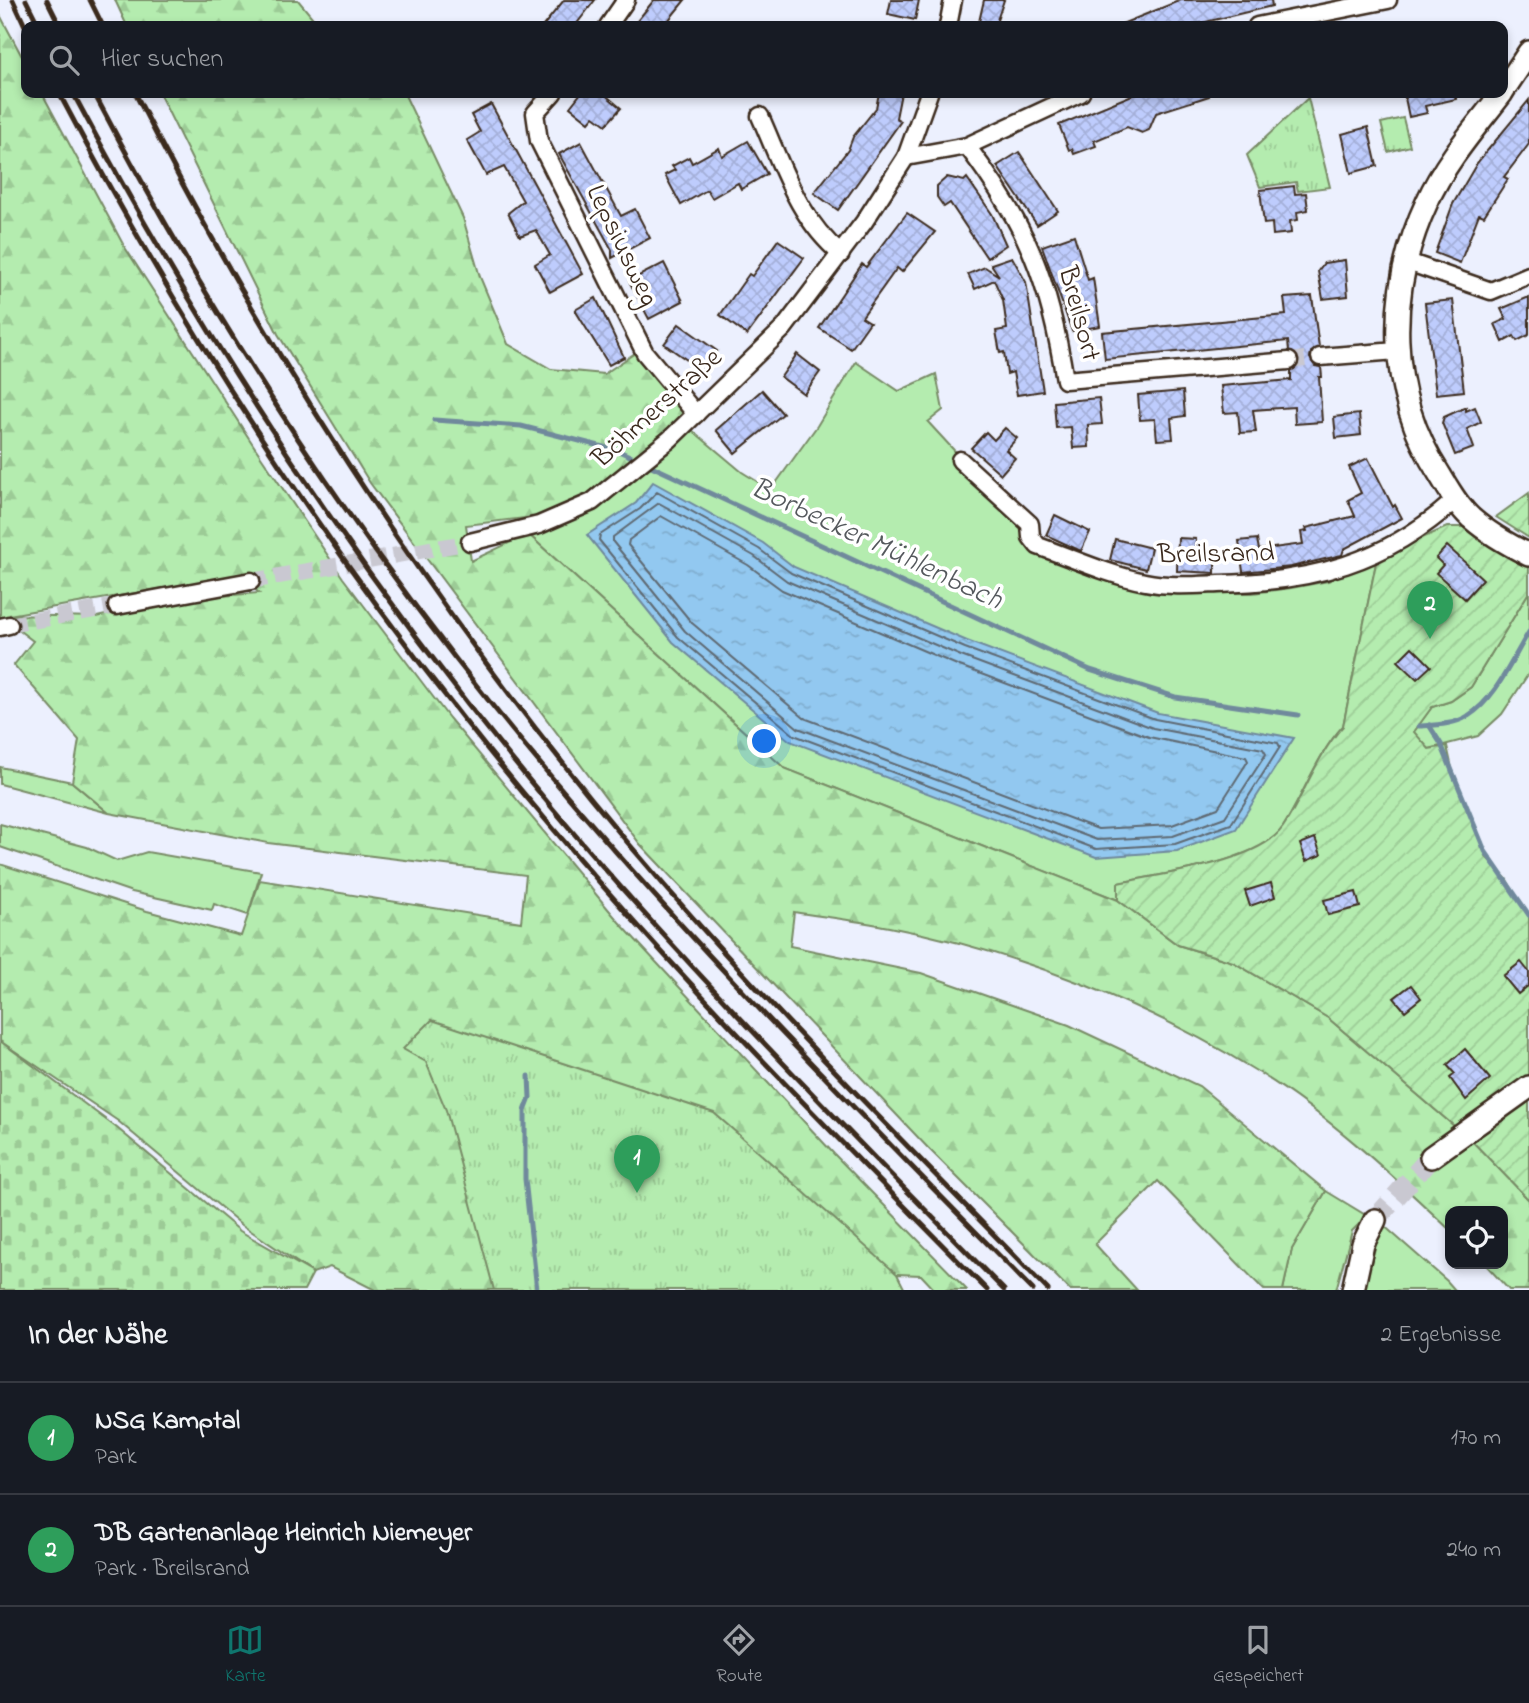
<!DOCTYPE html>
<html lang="de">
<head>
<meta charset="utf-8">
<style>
  :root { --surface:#171b24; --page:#20242c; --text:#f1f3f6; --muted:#9ea1a6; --line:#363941; --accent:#0f766e }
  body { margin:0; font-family:"Indie Flower",sans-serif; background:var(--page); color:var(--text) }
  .controls { position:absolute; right:21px; bottom:21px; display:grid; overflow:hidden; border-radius:14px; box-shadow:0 4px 10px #0003 }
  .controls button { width:63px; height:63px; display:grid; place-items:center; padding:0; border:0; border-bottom:2px solid var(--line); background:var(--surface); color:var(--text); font:35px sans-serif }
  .you { position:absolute; left:765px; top:742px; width:24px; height:24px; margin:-18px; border:5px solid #fff; border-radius:50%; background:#1a73e8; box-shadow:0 0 0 10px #1a73e833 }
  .badge { display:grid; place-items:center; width:46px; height:46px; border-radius:50%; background:var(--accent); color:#fff; font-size:23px; font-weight:700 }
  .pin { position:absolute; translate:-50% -58px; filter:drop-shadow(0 2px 4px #0008) }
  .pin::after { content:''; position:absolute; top:37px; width:24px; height:21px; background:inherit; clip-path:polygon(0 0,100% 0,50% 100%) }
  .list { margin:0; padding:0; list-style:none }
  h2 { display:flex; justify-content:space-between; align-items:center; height:91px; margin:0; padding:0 28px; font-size:30px }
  h2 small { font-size:23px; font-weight:400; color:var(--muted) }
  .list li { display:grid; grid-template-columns:46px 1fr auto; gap:21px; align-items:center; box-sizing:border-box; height:112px; padding:0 28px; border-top:2px solid var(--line) }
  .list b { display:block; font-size:26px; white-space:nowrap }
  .list p { margin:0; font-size:23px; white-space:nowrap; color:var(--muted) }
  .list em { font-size:23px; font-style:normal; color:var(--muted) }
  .icon { flex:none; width:38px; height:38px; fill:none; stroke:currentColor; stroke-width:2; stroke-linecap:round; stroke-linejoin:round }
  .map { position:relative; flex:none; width:1529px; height:1290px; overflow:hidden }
  .search { position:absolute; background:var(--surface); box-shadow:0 4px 10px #0003; left:21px; right:21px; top:21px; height:77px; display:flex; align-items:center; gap:18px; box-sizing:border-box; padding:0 24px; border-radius:14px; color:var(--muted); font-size:26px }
  .sheet { height:315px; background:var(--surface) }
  nav { display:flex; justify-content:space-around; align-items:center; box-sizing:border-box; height:98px; border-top:2px solid var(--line); background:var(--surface); font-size:19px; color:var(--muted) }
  nav a { display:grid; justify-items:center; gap:4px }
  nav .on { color:var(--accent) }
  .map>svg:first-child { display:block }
</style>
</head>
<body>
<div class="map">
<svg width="1529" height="1290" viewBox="0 0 1529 1290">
  <defs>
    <pattern id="forest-firs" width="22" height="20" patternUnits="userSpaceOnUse" patternTransform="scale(1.75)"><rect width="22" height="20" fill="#b4ecaf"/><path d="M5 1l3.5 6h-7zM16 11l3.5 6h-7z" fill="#9ccb96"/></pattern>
    <pattern id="cemetery-stones" width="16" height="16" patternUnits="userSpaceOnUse" patternTransform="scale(1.75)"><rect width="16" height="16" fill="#b4ecaf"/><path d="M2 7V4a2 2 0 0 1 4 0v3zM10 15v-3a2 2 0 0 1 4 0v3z" fill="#9ccb96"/></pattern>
    <pattern id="park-tufts" width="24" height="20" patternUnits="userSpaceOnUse" patternTransform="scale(1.75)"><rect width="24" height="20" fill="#b4ecaf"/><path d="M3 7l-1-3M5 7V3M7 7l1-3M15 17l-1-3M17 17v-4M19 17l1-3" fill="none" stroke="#9ccb96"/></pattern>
    <pattern id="garden-furrows" width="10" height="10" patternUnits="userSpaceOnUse" patternTransform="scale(1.75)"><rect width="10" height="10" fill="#b4ecaf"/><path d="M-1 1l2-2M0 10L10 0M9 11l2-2" fill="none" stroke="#9ccb96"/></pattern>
    <pattern id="water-ripples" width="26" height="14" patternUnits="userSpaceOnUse" patternTransform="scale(1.75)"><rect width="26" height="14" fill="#92c8f0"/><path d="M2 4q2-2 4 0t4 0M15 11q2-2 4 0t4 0" fill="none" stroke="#7faccd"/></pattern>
    <pattern id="building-cross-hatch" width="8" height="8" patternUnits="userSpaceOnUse" patternTransform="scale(1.75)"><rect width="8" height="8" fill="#beccfd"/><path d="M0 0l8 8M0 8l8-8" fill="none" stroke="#a4afd8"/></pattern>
  </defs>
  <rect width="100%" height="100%" fill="#ecf0fe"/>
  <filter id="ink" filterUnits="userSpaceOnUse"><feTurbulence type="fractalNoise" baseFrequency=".0143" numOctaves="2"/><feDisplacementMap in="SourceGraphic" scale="14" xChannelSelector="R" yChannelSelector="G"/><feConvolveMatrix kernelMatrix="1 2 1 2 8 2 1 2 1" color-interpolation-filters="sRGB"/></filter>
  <g filter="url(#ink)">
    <g fill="#b4ecaf" stroke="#788b66" stroke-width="2">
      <path d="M856,362L899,391L936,374L943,410L928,422L1020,522L1028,538L1190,592L1252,593L1291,588L1328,581L1377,558L1343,726C1316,756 1304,794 1283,827C1260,863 1159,874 1119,883L1118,900L784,768L528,534L686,425L742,472L771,490L817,426Z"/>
      <polygon points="1529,592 1529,673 1502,714 1478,736 1429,749 1413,732 1432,707 1451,701 1471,687"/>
      <polygon points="0,767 72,782 109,813 0,784"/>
      <polygon points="0,824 87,847 117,861 147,852 261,872 248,915 214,904 212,910 132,892 0,847"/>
      <polygon points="1326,1191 1367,1216 1352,1231 1336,1290 1283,1290 1292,1249"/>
      <polygon points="1382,1224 1447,1281 1455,1290 1363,1290"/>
    </g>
    <g fill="url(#forest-firs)" stroke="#788b66" stroke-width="2" fill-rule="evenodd">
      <polygon points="115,0 298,0 316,22 406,24 406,26 127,26"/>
      <path d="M0,15L26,64V93H42L124,246L254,446L343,578L449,718L619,922L834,1154L967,1290H935L921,1275L897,1274L784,1290H375L330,1267L313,1273L242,1225L118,1121L0,1041V864L147,911L241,936L260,880L521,922L526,875L268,843L109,813L72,782L79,740L14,665L33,641L0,616ZM239,575L259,593L170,600L97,617L9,615Z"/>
      <path d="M159,93H404L463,218L480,277L508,344L551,369L604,374L641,349L694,414L590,500L542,516L466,525L471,561L528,534L784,768L1118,900L1178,945L1233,962L1328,1018L1474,1143L1529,1200V1290H1509L1485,1264H1503V1211H1450V1230C1390,1173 1329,1116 1258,1072C1149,1004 1015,951 889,927C858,921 826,917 794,912L790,946L921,973L1069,1025L1199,1086L1326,1191L1292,1249L1283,1290H1264L1158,1181L1095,1244L1137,1290H1070L929,1149L640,844L370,483L278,334Z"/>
    </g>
    <polygon fill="url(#cemetery-stones)" stroke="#788b66" stroke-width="2" points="0,1041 117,1128 240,1231 313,1273 304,1290 0,1290"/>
    <g fill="url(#park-tufts)" stroke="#788b66" stroke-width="2">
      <polygon points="1308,98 1330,187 1298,191 1296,182 1260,187 1247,155"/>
      <polygon points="1403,118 1410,146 1388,152 1381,123"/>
      <polygon points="432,1020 714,1113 897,1274 905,1290 494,1290 446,1110 426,1062 403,1049"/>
    </g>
    <g fill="url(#garden-furrows)" stroke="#788b66" stroke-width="2">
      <polygon points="1529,493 1529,538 1496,517"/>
      <path d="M1447,527H1463L1496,550L1529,567V592L1471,687L1451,701L1432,707L1414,732L1429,749L1447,746L1454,777L1487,858L1506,878L1529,917V1200L1474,1143L1328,1018L1233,962L1178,945L1118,900V883C1159,874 1259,863 1283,827C1305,794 1316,756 1343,726L1377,558Z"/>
    </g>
    <polygon fill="url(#water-ripples)" stroke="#6f899c" stroke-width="2" points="653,482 763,543 794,567 967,641 1158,713 1294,738 1236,829 1177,851 1096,857 790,741 673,642 587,535 636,503"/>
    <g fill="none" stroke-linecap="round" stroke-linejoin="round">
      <g stroke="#5e6972" stroke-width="2">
        <polygon points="657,492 759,549 791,573 965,648 1155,719 1278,743 1280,747 1231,824 1175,844 1096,849 794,735 678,637 599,540 600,535 640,509"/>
        <polygon points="659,503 754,556 787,581 961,656 1153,728 1263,749 1266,754 1225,817 1173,836 1097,840 798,728 685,631 613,542 613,537"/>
        <polygon points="661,516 748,565 782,590 957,665 1149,737 1246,757 1248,761 1218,808 1172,825 1098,829 804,718 692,623 628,545 629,540"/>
      </g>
      <g stroke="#6f899c" stroke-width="5">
        <polyline points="434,420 521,426 619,451 1090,670 1175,697 1298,715"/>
        <polyline points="1429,725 1441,744 1485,851 1529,915"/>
        <path d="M1419,726C1435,725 1454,725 1468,716C1496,699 1512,659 1529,632"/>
        <polyline points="529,1076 530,1098 525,1111 525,1179 537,1290"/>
      </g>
    </g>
    <g fill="url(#building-cross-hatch)" stroke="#3b2a1e" stroke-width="2">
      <polygon points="564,0 595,0 575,26 543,26"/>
      <polygon points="654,0 685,0 664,26 633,26"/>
      <polygon points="891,0 919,0 915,20 888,14"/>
      <polygon points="984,0 1004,0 995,26 978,26"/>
      <polygon points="1181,0 1271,0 1272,6 1189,26 1117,26"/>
      <polygon points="581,93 603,93 621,108 606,125 594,116 589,122 570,107"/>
      <polygon points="879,93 901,93 896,118 901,121 838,210 814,193 848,150 853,137 876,108"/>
      <polygon points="1137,93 1208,93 1209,96 1156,113 1149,130 1142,133 1127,127 1094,141 1096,146 1074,154 1072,149 1069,150 1059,125"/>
      <polygon points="1404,93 1456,93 1456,99 1425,106 1427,113 1409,117"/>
      <polygon points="1529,100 1529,144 1504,177 1508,179 1484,216 1479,214 1460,263 1435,253 1453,204 1477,163"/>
      <polygon points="491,104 583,274 550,292 535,264 550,255 536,230 520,236 508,213 523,201 504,167 486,175 467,140 480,132 471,115"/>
      <polygon points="1368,127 1377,166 1351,173 1342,134"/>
      <polygon points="748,141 767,174 741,189 738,183 712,198 707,190 681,205 665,175 675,170 672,166 689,157 692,163 719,148 722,156"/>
      <polygon points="581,142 621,216 635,209 650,238 612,258 612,250 559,154"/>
      <polygon points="1019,152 1058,211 1037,225 997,166"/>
      <polygon points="947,177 964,181 967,178 992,214 1006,245 987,258 950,203 944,207 937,197 937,186"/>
      <polygon points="1294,186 1295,194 1306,193 1308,210 1297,212 1298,220 1290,221 1291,233 1273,235 1272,223 1264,224 1260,190"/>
      <polygon points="907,213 935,232 902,272 897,268 862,317 870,322 851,349 819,328 862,264 866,267"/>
      <polygon points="1074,235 1088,280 1093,278 1100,326 1072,331 1042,246"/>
      <polygon points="778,240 804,258 747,335 720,315 749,274 752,276"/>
      <polygon points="1012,257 1026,282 1043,391 1017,395 1013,372 1007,374 1004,352 1000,353 996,331 1007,329 1003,300 994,280 975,289 968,274 985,267 999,276 991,264"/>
      <polygon points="1345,260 1348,296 1323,299 1318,271 1324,263"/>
      <polygon points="664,263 683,301 649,319 629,281"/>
      <polygon points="1312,296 1319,347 1311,352 1310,358 1315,366 1321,367 1322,377 1319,377 1322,422 1295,424 1294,407 1253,410 1256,432 1240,433 1238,412 1224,413 1221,386 1291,380 1291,371 1298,366 1299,359 1289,351 1288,341 1105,359 1102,332 1286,315 1284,298"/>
      <polygon points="1529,297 1529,335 1517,341 1514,336 1503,342 1495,324 1506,319 1501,309"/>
      <polygon points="596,298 624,357 609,365 575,310"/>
      <polygon points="1453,300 1464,391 1436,394 1425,303"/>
      <polygon points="679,324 717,351 703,371 664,344"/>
      <polygon points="797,354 820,372 804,394 781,377"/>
      <polygon points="762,390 783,414 735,453 716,430"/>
      <polygon points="1183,391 1185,416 1171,418 1173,439 1157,440 1155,419 1140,420 1138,395"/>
      <polygon points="1099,398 1102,424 1088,425 1089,447 1073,448 1071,427 1056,428 1054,402"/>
      <polygon points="1466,407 1466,411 1475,407 1481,422 1467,429 1474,448 1455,455 1442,423 1444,417"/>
      <polygon points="1359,414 1361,435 1336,438 1334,417"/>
      <polygon points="1005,428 1017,438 1006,450 1015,458 1001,474 971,448 986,432 994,440"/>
      <polygon points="1368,458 1393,507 1395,505 1402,518 1344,549 1342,555 1291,567 1243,572 1239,541 1257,539 1259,550 1303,544 1301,532 1307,531 1306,528 1355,516 1348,500 1361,493 1349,467"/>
      <polygon points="1055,515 1090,532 1081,551 1046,535"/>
      <polygon points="1178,538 1196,539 1196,551 1215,552 1215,573 1177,571"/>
      <polygon points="1115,539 1151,548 1146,569 1110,560"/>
      <polygon points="1447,546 1483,579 1465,599 1436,573 1443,565 1436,558"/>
      <polygon points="1412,647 1431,666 1417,679 1398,661"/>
      <polygon points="1315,838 1321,855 1306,861 1300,844"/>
      <polygon points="1271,883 1275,897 1250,906 1245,891"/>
      <polygon points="1356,892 1360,907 1328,915 1324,900"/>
      <polygon points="1521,962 1529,972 1529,985 1518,994 1503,976"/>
      <polygon points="1411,985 1421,998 1405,1011 1394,998"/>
      <polygon points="1465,1049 1490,1079 1466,1100 1450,1078 1455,1074 1447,1065"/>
    </g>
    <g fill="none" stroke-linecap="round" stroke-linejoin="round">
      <g stroke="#c9c8d1" stroke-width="16" stroke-dasharray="16 8" stroke-linecap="butt">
        <polyline points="1289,361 1320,357"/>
        <polyline points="251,581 470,542"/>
        <polyline points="9,625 117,606"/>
      </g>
      <polyline stroke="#c9c8d1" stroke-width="21" stroke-dasharray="21 10" stroke-linecap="butt" points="1375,1220 1431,1157"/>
      <g stroke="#3b2a1e" stroke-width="21">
        <g id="street">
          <polyline points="608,26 626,0"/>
          <polyline points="948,26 953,0"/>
          <polyline points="1257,26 1388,0"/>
          <polyline points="553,93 535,113 539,141 645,353 696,414"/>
          <path d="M760,116C782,165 798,219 841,254"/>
          <path d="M967,146C1028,227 1049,280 1065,380L1289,361"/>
          <polyline points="906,157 967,146 1081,93"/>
          <polyline points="1405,261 1491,291 1529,275"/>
          <polyline points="1320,357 1397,351"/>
          <path d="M960,460L1030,524L1031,537L1038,546C1072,558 1109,575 1145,582C1169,587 1195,585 1219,584C1312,582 1385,563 1455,500"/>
          <polyline points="470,542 539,525 592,502 670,439 784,328 864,222 906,157 929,93"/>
          <polyline points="117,606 251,581"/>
          <polyline points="0,627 9,625"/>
        </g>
      </g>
      <g stroke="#3b2a1e" stroke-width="26">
        <g id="secondary">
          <polyline points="1503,91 1529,52"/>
          <path d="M1502,93C1475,128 1445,162 1427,202C1386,290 1386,392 1440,475C1449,490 1458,506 1471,518C1488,533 1509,545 1529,555"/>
          <polyline points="1431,1157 1529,1087"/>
          <polyline points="1353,1290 1363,1244 1375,1220"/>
        </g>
      </g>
      <use href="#street" stroke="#fff" stroke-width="16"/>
      <use href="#secondary" stroke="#fff" stroke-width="21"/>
      <g stroke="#3b2a1e" stroke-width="5">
        <polyline points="13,0 26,28"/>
        <polyline points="26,0 39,26"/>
        <polyline points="47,0 60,26"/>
        <polyline points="90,0 103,26"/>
        <path d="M59,93C175,314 310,525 465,721C624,923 806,1107 987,1290"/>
        <path d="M73,93C208,348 368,589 554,810C695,977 851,1134 1004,1290"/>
        <path d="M94,93C208,310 342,519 496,710C661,915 848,1102 1033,1290"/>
        <path d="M135,93C287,393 477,677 701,927C813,1052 931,1170 1048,1290"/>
      </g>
    </g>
  </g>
  <g text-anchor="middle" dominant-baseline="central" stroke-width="7" stroke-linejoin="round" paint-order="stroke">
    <g font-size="28" fill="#3b2a1e" stroke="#fff">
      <text transform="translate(621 246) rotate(64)">Lepsiusweg</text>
      <text transform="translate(1078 314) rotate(75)">Breilsort</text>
      <text transform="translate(658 409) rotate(-42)">Böhmerstraße</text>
      <text transform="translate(1216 555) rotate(-1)">Breilsrand</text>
    </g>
    <g font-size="30" font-style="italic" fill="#55595d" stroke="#fff">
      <text transform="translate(876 545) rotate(25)">Borbecker Mühlenbach</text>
    </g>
  </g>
</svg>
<div class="controls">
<button><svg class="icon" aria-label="locate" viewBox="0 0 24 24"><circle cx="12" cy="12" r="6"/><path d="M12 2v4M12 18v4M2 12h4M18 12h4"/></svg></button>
</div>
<div class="you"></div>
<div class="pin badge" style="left:637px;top:1193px;background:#2e9e5b">1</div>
<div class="pin badge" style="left:1430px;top:639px;background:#2e9e5b">2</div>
<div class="search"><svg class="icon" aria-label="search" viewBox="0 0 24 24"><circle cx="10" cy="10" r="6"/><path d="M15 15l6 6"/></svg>Hier suchen</div>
</div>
<section class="sheet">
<h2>In der Nähe<small>2 Ergebnisse</small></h2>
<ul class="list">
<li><span class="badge" style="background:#2e9e5b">1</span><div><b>NSG Kamptal</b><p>Park</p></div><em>170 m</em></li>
<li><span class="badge" style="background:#2e9e5b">2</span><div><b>DB Gartenanlage Heinrich Niemeyer</b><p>Park · Breilsrand</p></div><em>240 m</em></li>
</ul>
</section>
<nav>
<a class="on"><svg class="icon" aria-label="map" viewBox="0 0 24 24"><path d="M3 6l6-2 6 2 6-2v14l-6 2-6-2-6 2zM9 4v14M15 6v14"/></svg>Karte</a>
<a><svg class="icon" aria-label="directions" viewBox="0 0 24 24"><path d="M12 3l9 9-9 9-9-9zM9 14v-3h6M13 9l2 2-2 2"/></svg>Route</a>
<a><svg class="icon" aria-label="saved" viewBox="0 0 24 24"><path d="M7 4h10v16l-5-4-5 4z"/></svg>Gespeichert</a>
</nav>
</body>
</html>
